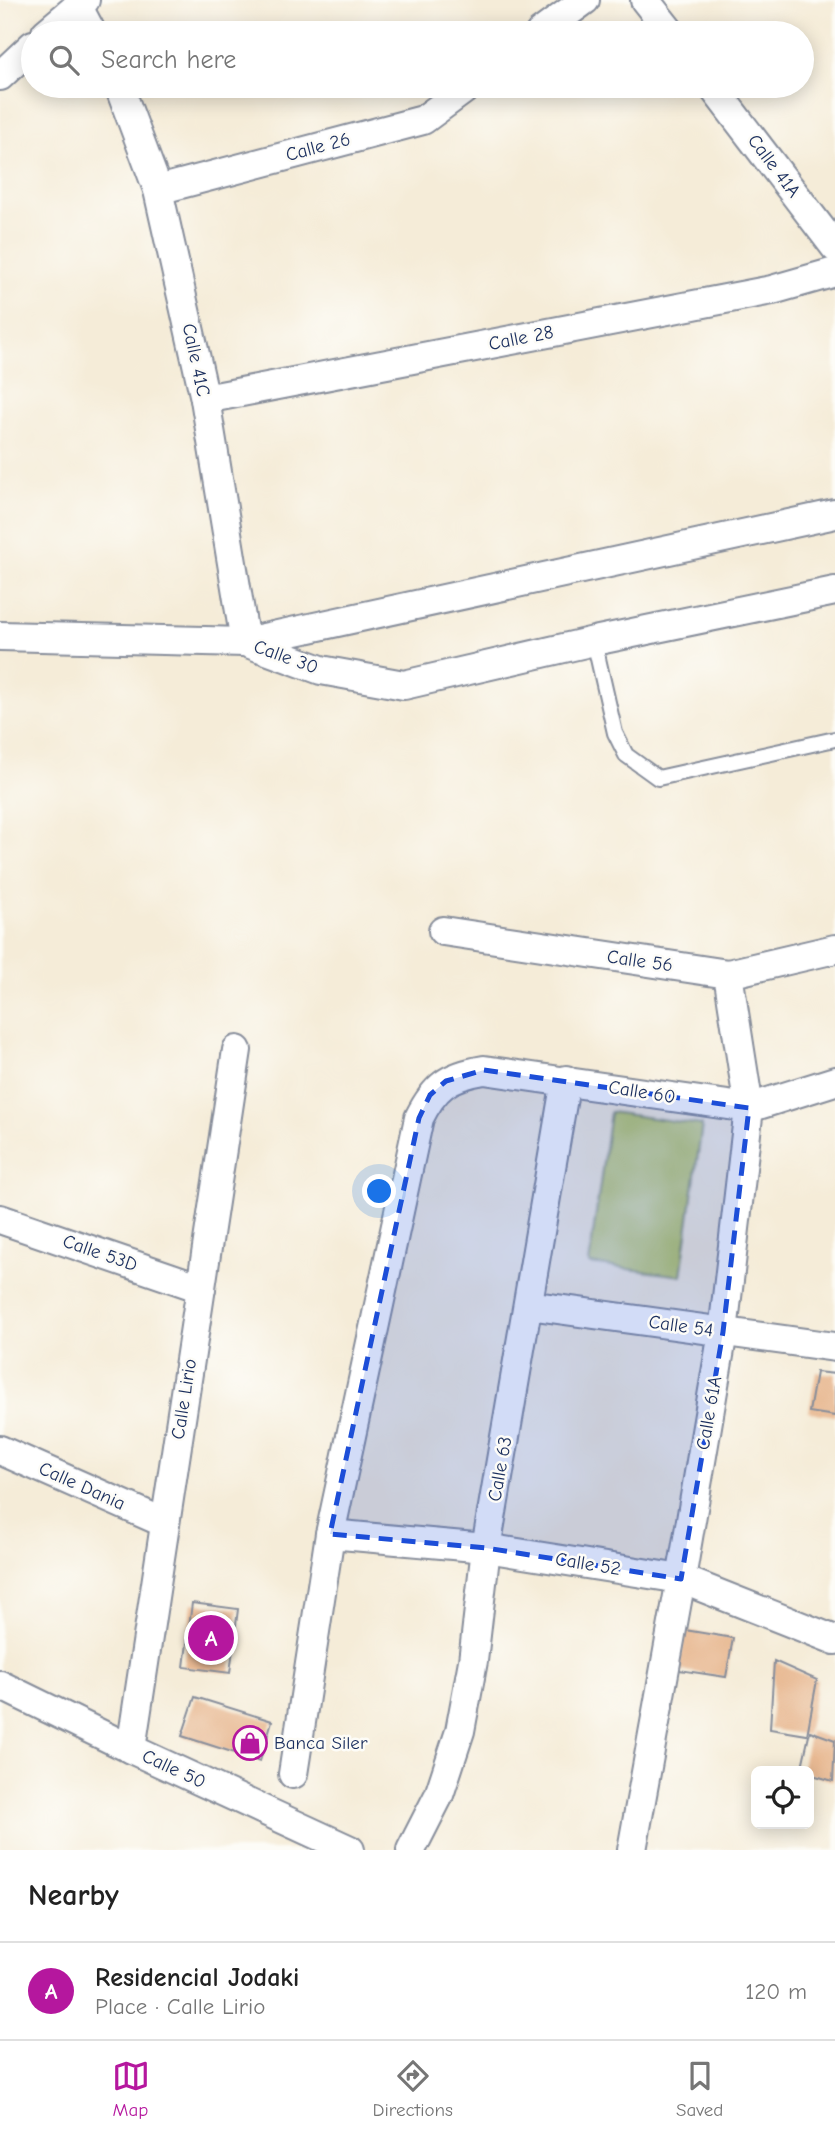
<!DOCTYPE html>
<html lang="en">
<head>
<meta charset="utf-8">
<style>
  :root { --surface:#fff; --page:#f2f2f2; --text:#222; --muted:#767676; --line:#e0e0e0; --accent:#b5179e }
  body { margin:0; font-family:"Comic Neue",sans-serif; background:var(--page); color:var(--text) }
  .controls { position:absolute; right:21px; bottom:21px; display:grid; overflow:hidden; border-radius:10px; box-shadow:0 4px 18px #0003 }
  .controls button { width:63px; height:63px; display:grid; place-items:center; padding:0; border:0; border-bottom:2px solid var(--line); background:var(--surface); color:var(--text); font:35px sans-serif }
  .you { position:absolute; left:380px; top:1192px; width:24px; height:24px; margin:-18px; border:5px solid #fff; border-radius:50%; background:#1a73e8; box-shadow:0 0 0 10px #1a73e833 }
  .badge { display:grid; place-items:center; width:46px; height:46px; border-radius:50%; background:var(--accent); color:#fff; font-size:23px; font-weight:700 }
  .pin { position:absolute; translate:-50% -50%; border:4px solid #fff; box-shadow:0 2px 7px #0006 }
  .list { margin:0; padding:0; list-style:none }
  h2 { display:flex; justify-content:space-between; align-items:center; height:91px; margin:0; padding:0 28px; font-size:30px }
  h2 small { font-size:23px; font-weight:400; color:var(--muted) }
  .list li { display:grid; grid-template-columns:46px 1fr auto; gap:21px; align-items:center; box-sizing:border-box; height:98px; padding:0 28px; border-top:2px solid var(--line) }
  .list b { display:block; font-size:26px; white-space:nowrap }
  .list p { margin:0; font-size:23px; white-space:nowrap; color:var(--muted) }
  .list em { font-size:23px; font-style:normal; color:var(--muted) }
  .icon { flex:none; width:38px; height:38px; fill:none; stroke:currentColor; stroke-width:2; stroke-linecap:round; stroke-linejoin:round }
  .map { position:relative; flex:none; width:835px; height:1850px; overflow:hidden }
  .search { position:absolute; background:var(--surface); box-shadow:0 4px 18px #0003; left:21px; right:21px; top:21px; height:77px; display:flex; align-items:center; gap:18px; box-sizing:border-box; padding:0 24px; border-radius:38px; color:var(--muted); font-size:26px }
  .sheet { height:189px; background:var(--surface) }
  nav { display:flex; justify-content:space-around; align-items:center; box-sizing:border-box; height:98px; border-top:2px solid var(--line); background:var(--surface); font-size:19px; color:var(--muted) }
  nav a { display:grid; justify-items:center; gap:4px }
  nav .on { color:var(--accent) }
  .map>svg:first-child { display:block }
</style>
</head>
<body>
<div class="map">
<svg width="835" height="1850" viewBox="0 0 835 1850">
  <rect width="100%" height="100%" fill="#fdfcf7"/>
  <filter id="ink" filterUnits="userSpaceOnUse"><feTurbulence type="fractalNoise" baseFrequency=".0143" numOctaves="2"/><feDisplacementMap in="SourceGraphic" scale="14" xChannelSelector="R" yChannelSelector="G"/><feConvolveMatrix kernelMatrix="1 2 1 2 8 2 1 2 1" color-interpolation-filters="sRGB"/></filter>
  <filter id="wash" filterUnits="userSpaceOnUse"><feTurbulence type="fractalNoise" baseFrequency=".00686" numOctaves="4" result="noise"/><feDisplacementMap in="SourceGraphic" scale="28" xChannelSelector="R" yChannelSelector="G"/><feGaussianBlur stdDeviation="1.57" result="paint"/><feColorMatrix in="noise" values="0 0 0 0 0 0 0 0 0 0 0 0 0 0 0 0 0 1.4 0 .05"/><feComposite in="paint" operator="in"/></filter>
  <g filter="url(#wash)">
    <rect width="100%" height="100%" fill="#f5ecd8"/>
    <polygon fill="#beca6c" stroke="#6c7c65" stroke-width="2" points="610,1112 702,1125 681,1276 589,1264"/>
    <g id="blocks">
      <g fill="#e8b993">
        <polygon points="816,1372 835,1374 835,1416 809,1412"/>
        <polygon points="192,1603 238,1609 230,1673 184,1667"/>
        <polygon points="685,1630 733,1638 726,1677 679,1670"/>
        <polygon points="774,1661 817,1680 807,1735 770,1729"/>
        <polygon points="195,1697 272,1721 260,1761 182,1736"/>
        <polygon points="810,1731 835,1740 833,1781 809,1774 809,1771 801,1771"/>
      </g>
    </g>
  </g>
  <g filter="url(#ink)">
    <use href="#blocks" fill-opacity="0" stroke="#888e9b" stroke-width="2"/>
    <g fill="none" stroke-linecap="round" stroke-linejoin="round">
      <g stroke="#888e9b" stroke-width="18">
        <polyline id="service" points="594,641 615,733 626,755 658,778 835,739"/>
      </g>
      <g stroke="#888e9b" stroke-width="32">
        <g id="minor">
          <polyline points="645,0 671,33"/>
          <polyline points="77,5 92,33"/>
          <polyline points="46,33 85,0"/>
          <polyline points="540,33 585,0"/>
          <polyline points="0,76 33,45"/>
          <polyline points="119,86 158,190 205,399 245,642"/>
          <polyline points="712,86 835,247"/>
          <polyline points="158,190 423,120 469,86"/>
          <polyline points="205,399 772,290 835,272"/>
          <polyline points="0,636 245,642 835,514"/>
          <polyline points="245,642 321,670 404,685 594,641 835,591"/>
          <polyline points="443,931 728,974 835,949"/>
          <polyline points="0,1219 201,1288"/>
          <polyline points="528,1305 835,1347"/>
          <polyline points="0,1450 165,1523"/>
          <polyline points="330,1534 486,1548 681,1579 835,1640"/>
          <polyline points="0,1685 131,1749 350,1850"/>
          <polyline points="131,1749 237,1050"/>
          <path d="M293,1774L330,1534L419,1118C435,1086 448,1076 484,1070L749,1108L835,1081"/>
          <polyline points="411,1850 439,1795 460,1731 473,1661 486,1548 566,1080"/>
          <polyline points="632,1850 681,1579 723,1332 749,1108 728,974"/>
        </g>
      </g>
      <use href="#service" stroke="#fff" stroke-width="14"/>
      <use href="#minor" stroke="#fff" stroke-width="28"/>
    </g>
  </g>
  <path fill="#1d4ed8" fill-opacity="0.2" stroke="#1d4ed8" stroke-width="5" stroke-dasharray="14 9" stroke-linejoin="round" d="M484,1070L749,1108L723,1332L681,1579L486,1548L330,1534L419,1118L430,1095L446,1081Z"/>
  <defs>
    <g id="shop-ring" transform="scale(1.75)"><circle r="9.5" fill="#fdfcf7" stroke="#b5179e" stroke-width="1.5"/><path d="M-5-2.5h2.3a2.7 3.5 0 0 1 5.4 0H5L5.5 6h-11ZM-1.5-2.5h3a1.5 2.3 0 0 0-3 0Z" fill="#b5179e"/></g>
  </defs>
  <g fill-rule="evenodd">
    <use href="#shop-ring" x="250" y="1743"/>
  </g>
  <g text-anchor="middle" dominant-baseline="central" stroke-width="5" stroke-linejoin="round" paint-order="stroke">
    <g font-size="19" fill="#1b2f5e" stroke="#fdfcf7">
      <text transform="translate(318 147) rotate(-15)">Calle 26</text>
      <text transform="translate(774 166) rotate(53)">Calle 41A</text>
      <text transform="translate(521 338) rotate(-11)">Calle 28</text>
      <text transform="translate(196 360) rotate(78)">Calle 41C</text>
      <text transform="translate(286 657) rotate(20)">Calle 30</text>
      <text transform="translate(640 961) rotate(8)">Calle 56</text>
      <text transform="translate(642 1092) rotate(9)">Calle 60</text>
      <text transform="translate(100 1253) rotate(19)">Calle 53D</text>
      <text transform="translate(681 1326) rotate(8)">Calle 54</text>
      <text transform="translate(184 1399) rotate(-81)">Calle Lirio</text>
      <text transform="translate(709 1413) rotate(-80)">Calle 61A</text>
      <text transform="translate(500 1469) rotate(-80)">Calle 63</text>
      <text transform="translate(82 1486) rotate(24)">Calle Dania</text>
      <text transform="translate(588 1564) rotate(9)">Calle 52</text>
      <text transform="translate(174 1769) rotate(25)">Calle 50</text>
    </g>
    <g font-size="19" fill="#1b2f5e" stroke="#fdfcf7" text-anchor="start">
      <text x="274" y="1743">Banca Siler</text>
    </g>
  </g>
</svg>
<div class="controls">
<button><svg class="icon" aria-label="locate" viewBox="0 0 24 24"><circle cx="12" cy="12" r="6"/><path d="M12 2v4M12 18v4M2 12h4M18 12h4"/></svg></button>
</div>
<div class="you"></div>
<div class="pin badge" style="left:211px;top:1638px">A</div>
<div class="search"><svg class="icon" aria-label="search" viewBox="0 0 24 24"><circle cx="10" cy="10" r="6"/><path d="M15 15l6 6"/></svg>Search here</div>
</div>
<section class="sheet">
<h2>Nearby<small></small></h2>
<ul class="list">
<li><span class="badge">A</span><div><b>Residencial Jodaki</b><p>Place · Calle Lirio</p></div><em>120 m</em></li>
</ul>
</section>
<nav>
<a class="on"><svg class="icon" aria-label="map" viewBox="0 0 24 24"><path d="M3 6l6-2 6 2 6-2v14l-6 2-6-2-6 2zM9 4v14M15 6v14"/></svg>Map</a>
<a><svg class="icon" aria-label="directions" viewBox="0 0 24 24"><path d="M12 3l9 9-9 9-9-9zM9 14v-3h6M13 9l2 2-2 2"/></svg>Directions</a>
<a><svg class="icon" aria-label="saved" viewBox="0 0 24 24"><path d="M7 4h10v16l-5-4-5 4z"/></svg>Saved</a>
</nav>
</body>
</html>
